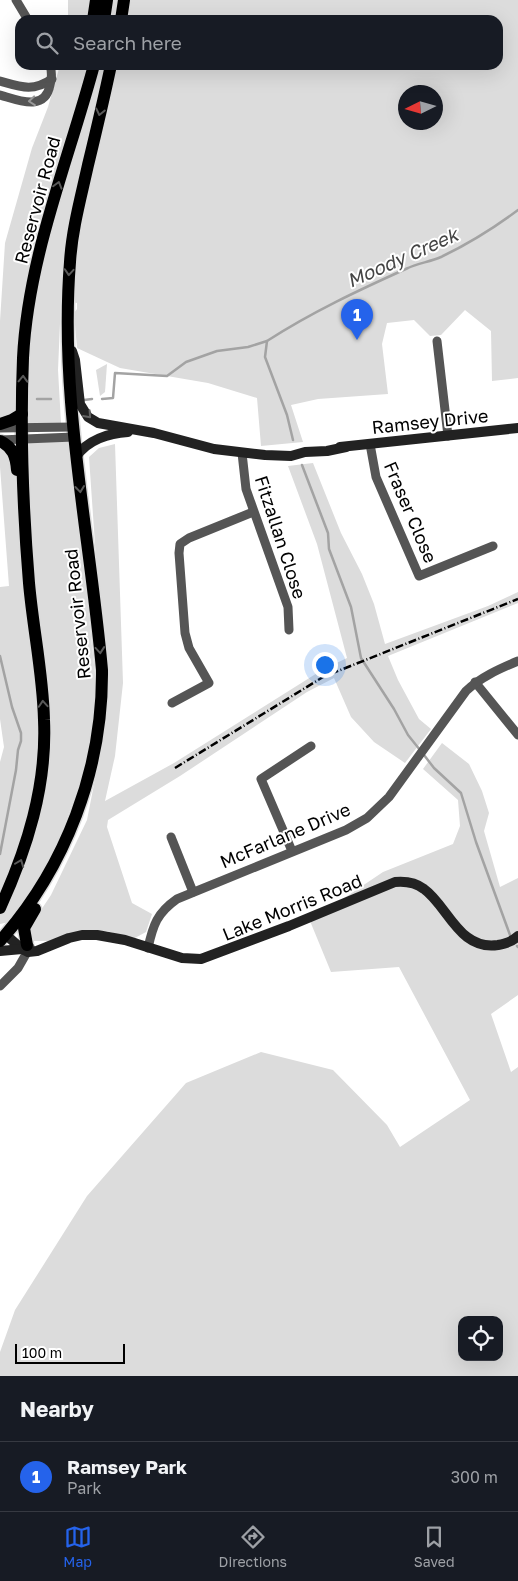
<!DOCTYPE html>
<html lang="en">
<head>
<meta charset="utf-8">
<style>
  :root { --surface:#171b24; --page:#20242c; --text:#f1f3f6; --muted:#9ea1a6; --line:#363941; --accent:#2563eb }
  body { margin:0; font-family:"Golos Text",sans-serif; background:var(--page); color:var(--text) }
  .controls { position:absolute; right:15px; bottom:15px; display:grid; overflow:hidden; border-radius:10px; box-shadow:0 5px 20px #0002 }
  .controls button { width:45px; height:45px; display:grid; place-items:center; padding:0; border:0; border-bottom:1px solid var(--line); background:var(--surface); color:var(--text); font:25px sans-serif }
  .compass { position:absolute; left:398px; top:85px; width:45px; height:45px; border-radius:50%; background:var(--surface); box-shadow:0 5px 20px #0002; rotate:265deg }
  .scale { position:absolute; left:15px; bottom:12px; width:110px; box-sizing:border-box; padding-left:5px; border:2px solid #000; border-top:0; font-size:14px; line-height:18px; white-space:nowrap; color:#000; -webkit-text-stroke:4px #fff; paint-order:stroke }
  .you { position:absolute; left:324px; top:664px; width:18px; height:18px; margin:-12px; border:4px solid #fff; border-radius:50%; background:#1a73e8; box-shadow:0 0 0 8px #1a73e833 }
  .badge { display:grid; place-items:center; width:32px; height:32px; border-radius:50%; background:var(--accent); color:#fff; font-size:16px; font-weight:700 }
  .pin { position:absolute; translate:-50% -41px; filter:drop-shadow(0 1px 2px #0008) }
  .pin::after { content:''; position:absolute; top:26px; width:18px; height:15px; background:inherit; clip-path:polygon(0 0,100% 0,50% 100%) }
  .list { margin:0; padding:0; list-style:none }
  h2 { display:flex; justify-content:space-between; align-items:center; height:65px; margin:0; padding:0 20px; font-size:21px }
  h2 small { font-size:16px; font-weight:400; color:var(--muted) }
  .list li { display:grid; grid-template-columns:32px 1fr auto; gap:15px; align-items:center; box-sizing:border-box; height:70px; padding:0 20px; border-top:1px solid var(--line) }
  .list b { display:block; font-size:19px; white-space:nowrap }
  .list p { margin:0; font-size:16px; white-space:nowrap; color:var(--muted) }
  .list em { font-size:16px; font-style:normal; color:var(--muted) }
  .icon { flex:none; width:28px; height:28px; fill:none; stroke:currentColor; stroke-width:2; stroke-linecap:round; stroke-linejoin:round }
  .map { position:relative; flex:none; width:518px; height:1376px; overflow:hidden }
  .search { position:absolute; background:var(--surface); box-shadow:0 5px 20px #0002; left:15px; right:15px; top:15px; height:55px; display:flex; align-items:center; gap:12px; box-sizing:border-box; padding:0 18px; border-radius:15px; color:var(--muted); font-size:19px }
  .sheet { height:135px; background:var(--surface) }
  nav { display:flex; justify-content:space-around; align-items:center; box-sizing:border-box; height:70px; border-top:1px solid var(--line); background:var(--surface); font-size:14px; color:var(--muted) }
  nav a { display:grid; justify-items:center; gap:2px }
  nav .on { color:var(--accent) }
  .map>svg:first-child { display:block }
</style>
</head>
<body>
<div class="map">
<svg width="518" height="1376" viewBox="0 0 518 1376">
  <rect width="100%" height="100%" fill="#fff"/>
  <g fill="#dcdcdc" fill-rule="evenodd">
    <path d="M68,0H518V378L492,381L491,331L465,310L441,335L430,336L414,320L387,323L382,344L388,394L318,399L291,405L303,442L261,446L257,398L208,383L120,368L77,348L74,313L77,309V303L61,300L58,370L61,423L0,425V321L5,243L32,148L48,107L60,65H498V20H68ZM406,92H436V122H406Z"/>
    <polygon points="107,364 105,392 100,396 96,370"/>
    <polygon points="68,441 79,522 96,684 89,758 54,854 9,922 0,924 0,762 4,747 0,719 0,587 9,586 0,467 0,444"/>
    <polygon points="115,444 123,683 115,756 105,801 174,763 322,670 347,658 317,544 288,466 313,463 341,533 362,574 374,604 385,644 488,606 518,592 518,603 388,656 398,680 419,719 431,729 405,763 374,742 351,717 334,678 307,692 180,776 108,820 107,827 132,903 152,914 146,932 133,939 107,931 74,935 54,941 34,941 29,928 51,895 87,820 107,718 89,457 99,448"/>
    <path d="M442,743L469,764L482,791L489,813L484,831L500,887L518,878V995L491,1014L511,1072L518,1067V1376H0V1352L15,1310L87,1196L186,1083L261,1052L333,1070L387,1125L400,1147L470,1100L399,967L331,972L310,921L383,872L453,844L460,826L458,800L423,769ZM462,1320H499V1357H462Z"/>
  </g>
  <g fill="none" stroke-linecap="round" stroke-linejoin="round">
    <g stroke="#a3a3a3" stroke-width="2.5">
      <polyline points="37,399 51,399"/>
      <polyline points="102,399 113,398 115,373 167,376 186,362 217,351 248,347 267,341"/>
      <polyline points="84,400 92,399"/>
      <path d="M293,440L287,415L265,357L267,341C312,312 359,290 408,268C418,263 430,262 441,257C468,244 494,228 518,210"/>
      <polyline points="302,465 328,533 329,549 351,607 361,658 394,709 408,735 420,750"/>
      <polyline points="0,656 12,707 21,733 21,741 18,750 16,770 0,854"/>
      <polyline points="424,755 434,768 461,793 476,842 510,935"/>
      <polyline points="517,946 518,947"/>
    </g>
    <g stroke="#dbdbdb" stroke-width="15">
      <g id="primary">
        <polyline points="93,20 96,0"/>
        <polyline points="104,20 107,0"/>
        <polyline points="121,20 124,0"/>
        <polyline points="0,424 12,420 22,414"/>
        <path d="M0,441C13,447 16,457 17,470"/>
        <path d="M0,908C27,849 47,786 44,720C43,674 33,629 29,583C23,510 20,431 23,358C28,257 68,162 94,65"/>
        <path d="M0,941C66,867 103,769 102,670C90,534 59,399 70,262C72,229 81,197 88,165C96,132 104,98 111,65"/>
        <polyline points="27,945 24,928 35,909"/>
      </g>
    </g>
    <g stroke="#555" stroke-width="9">
      <polyline points="16,0 28,20"/>
      <path d="M0,81C21,87 33,92 52,79"/>
      <path d="M0,95C18,100 45,112 50,85C52,78 52,72 50,65"/>
      <polyline points="437,341 448,436"/>
      <polyline points="0,428 73,427"/>
      <polyline points="0,440 74,437"/>
      <polyline points="370,444 376,477 419,576 493,546"/>
      <polyline points="242,453 246,489 288,607 289,630"/>
      <polyline points="475,682 518,735"/>
      <polyline points="172,703 209,683 189,648 185,633 179,553 180,544 189,538 253,512"/>
      <polyline points="171,837 193,892"/>
      <polyline points="292,851 261,779 311,746"/>
      <path d="M148,948C153,925 157,913 177,899L346,830L367,818L389,797L466,691C481,677 499,669 518,661"/>
      <polyline points="0,986 18,968 30,947"/>
    </g>
    <g stroke="#222" stroke-width="10">
      <polyline points="72,351 75,360 80,404 88,417 98,423 154,433 214,449 265,455 291,456 305,452 327,451 346,447"/>
      <polyline points="340,447 518,428"/>
      <path d="M76,457C87,440 109,433 128,432"/>
      <path d="M6,935L22,949L28,952L37,951L69,938L82,935H97L125,940L182,958L201,959L289,926L395,882C406,881 415,882 424,889C448,906 459,951 498,945C507,943 511,942 518,936"/>
      <polyline points="0,951 22,949"/>
    </g>
    <use href="#primary" stroke="#000" stroke-width="12"/>
    <polyline stroke="#000" stroke-width="2.5" stroke-dasharray="8 2.5 1 2.5" stroke-linecap="butt" points="175,768 323,677 518,599"/>
  </g>
  <defs><path id="oneway-chevron" d="M-2-3.5L2.5 0L-2 3.5" fill="none" stroke-width="1.6" stroke-linecap="round" stroke-linejoin="round" transform="scale(1.25)"/></defs>
  <use stroke="#999" href="#oneway-chevron" transform="translate(32 101) rotate(175)"/>
  <g stroke="#595959">
    <use href="#oneway-chevron" transform="translate(100 112) rotate(103)"/>
    <use href="#oneway-chevron" transform="translate(58 185) rotate(-74)"/>
    <use href="#oneway-chevron" transform="translate(69 272) rotate(94)"/>
    <use href="#oneway-chevron" transform="translate(23 379) rotate(-88)"/>
    <use href="#oneway-chevron" transform="translate(80 489) rotate(83)"/>
    <use href="#oneway-chevron" transform="translate(100 650) rotate(85)"/>
    <use href="#oneway-chevron" transform="translate(43 704) rotate(-94)"/>
    <use href="#oneway-chevron" transform="translate(20 863) rotate(-69)"/>
  </g>
  <use stroke="#646464" href="#oneway-chevron" transform="translate(88 415) rotate(48)"/>
  <g text-anchor="middle" dominant-baseline="central" stroke-width="4" stroke-linejoin="round" paint-order="stroke">
    <g font-size="18" fill="#000" stroke="#fff">
      <text transform="translate(37 200) rotate(-75)">Reservoir Road</text>
      <text transform="translate(430 421) rotate(-6)">Ramsey Drive</text>
      <text transform="translate(411 512) rotate(67)">Fraser Close</text>
      <text transform="translate(281 537) rotate(72)">Fitzallan Close</text>
      <text transform="translate(77 614) rotate(-96)">Reservoir Road</text>
      <text transform="translate(285 835) rotate(-23)">McFarlane Drive</text>
      <text transform="translate(292 907) rotate(-22)">Lake Morris Road</text>
    </g>
    <g font-size="19" font-style="italic" fill="#444" stroke="#fff">
      <text transform="translate(402 257) rotate(-24)">Moody Creek</text>
    </g>
  </g>
</svg>
<div class="controls">
<button><svg class="icon" aria-label="locate" viewBox="0 0 24 24"><circle cx="12" cy="12" r="6"/><path d="M12 2v4M12 18v4M2 12h4M18 12h4"/></svg></button>
</div>
<svg class="compass" viewBox="-18 -18 36 36"><path d="M0-13l5 13h-10z" fill="#e53935"/><path d="M0 13l5-13h-10z" fill="#9ea1a6"/></svg>
<div class="scale">100 m</div>
<div class="you"></div>
<div class="pin badge" style="left:357px;top:340px">1</div>
<div class="search"><svg class="icon" aria-label="search" viewBox="0 0 24 24"><circle cx="10" cy="10" r="6"/><path d="M15 15l6 6"/></svg>Search here</div>
</div>
<section class="sheet">
<h2>Nearby<small></small></h2>
<ul class="list">
<li><span class="badge">1</span><div><b>Ramsey Park</b><p>Park</p></div><em>300 m</em></li>
</ul>
</section>
<nav>
<a class="on"><svg class="icon" aria-label="map" viewBox="0 0 24 24"><path d="M3 6l6-2 6 2 6-2v14l-6 2-6-2-6 2zM9 4v14M15 6v14"/></svg>Map</a>
<a><svg class="icon" aria-label="directions" viewBox="0 0 24 24"><path d="M12 3l9 9-9 9-9-9zM9 14v-3h6M13 9l2 2-2 2"/></svg>Directions</a>
<a><svg class="icon" aria-label="saved" viewBox="0 0 24 24"><path d="M7 4h10v16l-5-4-5 4z"/></svg>Saved</a>
</nav>
</body>
</html>
